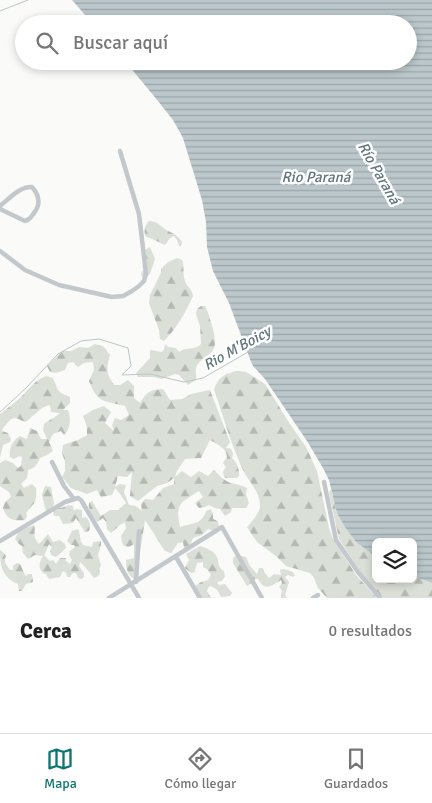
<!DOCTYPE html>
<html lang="es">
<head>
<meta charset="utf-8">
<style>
  :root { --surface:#fff; --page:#f6f6f6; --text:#222; --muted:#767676; --line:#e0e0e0; --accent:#0f766e }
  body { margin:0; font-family:Signika,sans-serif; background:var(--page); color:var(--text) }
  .controls { position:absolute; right:15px; bottom:15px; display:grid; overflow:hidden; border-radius:8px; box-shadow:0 2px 8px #0003 }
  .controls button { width:45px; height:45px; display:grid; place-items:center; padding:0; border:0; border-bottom:1px solid var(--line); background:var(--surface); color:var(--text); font:25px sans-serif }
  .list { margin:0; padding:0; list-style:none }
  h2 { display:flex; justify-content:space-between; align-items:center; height:65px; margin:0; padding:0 20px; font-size:21px }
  h2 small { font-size:16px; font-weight:400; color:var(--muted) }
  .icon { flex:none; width:28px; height:28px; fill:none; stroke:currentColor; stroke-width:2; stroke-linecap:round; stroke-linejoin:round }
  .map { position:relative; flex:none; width:432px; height:598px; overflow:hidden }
  .search { position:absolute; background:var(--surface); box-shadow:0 2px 8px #0003; left:15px; right:15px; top:15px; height:55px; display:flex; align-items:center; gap:12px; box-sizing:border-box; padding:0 18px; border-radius:28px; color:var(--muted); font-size:19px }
  .sheet { height:135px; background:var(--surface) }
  nav { display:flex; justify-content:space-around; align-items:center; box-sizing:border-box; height:70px; border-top:1px solid var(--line); background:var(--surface); font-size:14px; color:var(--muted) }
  nav a { display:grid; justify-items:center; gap:2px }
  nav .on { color:var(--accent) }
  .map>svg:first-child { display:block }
</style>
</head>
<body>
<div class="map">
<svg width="432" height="598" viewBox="0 0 432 598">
  <defs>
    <pattern id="forest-firs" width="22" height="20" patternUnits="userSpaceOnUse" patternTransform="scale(1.25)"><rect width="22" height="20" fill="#dadfd7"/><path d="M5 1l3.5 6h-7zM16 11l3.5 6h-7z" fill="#b4b9b4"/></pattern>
    <pattern id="water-rules" width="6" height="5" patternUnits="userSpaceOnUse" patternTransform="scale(1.25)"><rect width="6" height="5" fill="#bbc7cb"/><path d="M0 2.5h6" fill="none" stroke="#9ca6aa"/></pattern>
  </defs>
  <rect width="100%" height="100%" fill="#fafaf8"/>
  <g fill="url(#forest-firs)" fill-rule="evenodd">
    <path d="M149,221C157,221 159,225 165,229C173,234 176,233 182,242L181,246H179L177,240L174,236L170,238L165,245C159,243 153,238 146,237C143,232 145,225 149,221Z"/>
    <polygon points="150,247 155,259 150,274 144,279 142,277 141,273 147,267 145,250"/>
    <path d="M177,258L182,260C185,266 182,274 185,281C187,288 191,286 193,296C185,313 177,328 164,341L160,339L159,330L149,303L150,295L161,273V269L168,262Z"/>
    <path d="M201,306H205C209,314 218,341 214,348C210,357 199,358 196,368C195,372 197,376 196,380L188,385L179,375L175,374L162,379L153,377H138L136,373L150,358V350L162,352L164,349L165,344L168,347L176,348L179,352C186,346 195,351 201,344L200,326L196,314L197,309Z"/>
    <path d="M95,344L104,347L110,355C106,369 106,373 114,385H120L128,380L134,386V398L140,403C147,392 149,390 163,389L170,400L182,399L191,394L210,390L230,442L226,448H228L231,449L233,454L232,458C236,461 240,470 239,476L237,478H225C222,473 223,471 226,467L223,463L224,461L227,458C227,448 218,445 210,440L201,458L185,459L177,471L175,477L182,471L191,477L199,471L208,476L214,470C219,475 224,481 231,483C236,484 241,485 247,488L246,494L249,503L246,508H232L231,512L225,516L220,509L215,508L209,505L205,507L199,508L195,503L203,497L199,491C180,503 175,503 180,527C192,523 202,525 206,511L211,509L213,514V519L218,521L219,527L214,531L208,529L202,535L193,538L189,547L184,548L183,542L178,543L171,553L165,551L145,520L138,565V574L134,579C127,574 126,568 126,560L134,558V544L129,547L124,546L122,542L121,536L126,528L125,522L120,525L111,533L107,529L106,522L103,518L97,522C92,517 88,511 89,503L92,501L101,516L110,510H118L126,503L120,494L115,488L112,495L101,497L97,490L87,494L71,488L62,477L65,471V462L62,453L63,445L78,440L87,435V427L83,416L93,410L104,406L111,412L105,423L114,431L112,425L115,418L121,420L129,415L125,406C103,400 98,404 89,381L94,370L93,362L84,363L78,367L73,362L68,363L65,370L56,373L50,372L47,366L63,351H71L79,347L88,348ZM132,472L130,496L138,501L157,486L167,483L174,478V484L163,488L153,500L145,499L141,504L142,511L136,506L129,505L124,492L126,485L120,484L115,487L118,476L127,477Z"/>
    <path d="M236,371L246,372L265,384L290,424L306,447L317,471L329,528L332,537L356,575L377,598H327L318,588L314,578L310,573L286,566L276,556L257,542L247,527C252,521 261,512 260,504C259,490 248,481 243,470C231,444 223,416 214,389C219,377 224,374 236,371Z"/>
    <path d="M46,376L53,378L58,390L61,393L70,397V403L63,410H68C71,419 71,428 64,435L61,431L53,434L49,442L53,451L47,455L40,458C37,465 35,468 28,470L27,478L21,484L24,488L32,484L36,488C37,505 34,502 26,513L27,516L25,520C13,521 7,520 3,508L5,502L11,497L9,492L0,486V463L5,460L13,463L18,468L21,466L22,457L19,456L14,459L10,457C9,448 12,441 20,436L24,438L27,439L30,428L37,431L41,439H47L43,430L44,424C49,420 56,417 60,413L51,412L50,405C38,408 35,416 25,422L16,418L11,419L3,428L2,431L8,433L11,439L10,442L3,445L0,457V414C7,408 15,403 22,396C30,388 35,380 46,376Z"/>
    <polygon points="45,486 51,487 54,504 53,507 46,512 42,495"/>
    <polygon points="331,489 337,513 356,542 376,557 376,579 413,579 413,576 432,583 432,598 384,598 380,596 359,570 339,539 329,493"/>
    <path d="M69,505L73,506L74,511L76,509L82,510V518L86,517C90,522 91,525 89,531L85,532L76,518L73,523L63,524L59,516H54L53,511L56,507L61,508Z"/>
    <path d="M34,525L35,527C34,534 34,539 39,544L48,534L53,542L60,540L65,544L66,548L56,557L51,555L50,551L52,547L49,544L44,556H45L50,561L53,560L56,564L60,558H66V561L70,564L72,560L69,555L70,551L75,547L74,545H71L67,541L72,531L78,529C81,535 79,540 83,545L92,547L93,542L101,541V545L98,555L101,565L99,569L100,574L97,577L94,578C91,574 84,565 80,562L79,566L84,573V577L82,579L78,578L76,573H73L70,577H67L66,573L63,571L60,577L49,579L46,574L43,573C38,568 39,562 43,556L35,555L28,559L23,553L22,546L19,544L15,539L19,531Z"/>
    <path d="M200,546C205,548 212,550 215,554C221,561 215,565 224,571L225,576L222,581L217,582L219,585L225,584L232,593L230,596L221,597C218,591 217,588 210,586L208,588L207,591L211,598H200L194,587L201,582L208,580L211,575L207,569L203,567V562L197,563L195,572L191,573L185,568L189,560L186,554Z"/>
    <path d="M0,550L3,552L6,556C3,562 7,565 10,570H13V566L17,563L20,564L25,575L26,576L28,574H32L33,582L26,584L22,591H19L18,584C2,577 0,566 0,550Z"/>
    <path d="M237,555L246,557L250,566L257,574L259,568H263L264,572L269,578L274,574L281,575L280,570L282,569C287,570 292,570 295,575L293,577L288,575L285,577L289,582L285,595L287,598H281V594L282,591L279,587L282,583L281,580C271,586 265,592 258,579H255L253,582L247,586L236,568L233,563V558Z"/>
  </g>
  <polygon fill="url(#water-rules)" points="72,0 432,0 432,583 413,576 413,542 376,542 376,557 356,542 345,527 337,513 329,480 323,468 307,441 265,379 253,366 250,359 229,303 213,271 207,247 206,222 202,200 183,138 173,120 158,101 125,61 408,61 408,24 93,24"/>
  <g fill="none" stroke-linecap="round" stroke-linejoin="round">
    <g stroke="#bbc7cb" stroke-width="1">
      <polyline points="0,11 28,0"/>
      <polyline points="0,412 26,388 58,354 81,341 99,339 128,348 131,366 122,375 150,374 184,382 203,378 248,352"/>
    </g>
    <g stroke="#c3c8cc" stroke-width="4.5">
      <path d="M0,206C9,199 20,186 32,187C39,195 41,204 34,213C31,217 30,220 25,221L0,209"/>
      <polyline points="0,251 25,270 59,285 112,297 123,296 132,291 139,286 144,281 146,274 139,214 120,151"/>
      <polyline points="52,462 64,486 74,499"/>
      <polyline points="324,482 336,540 358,572 380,598"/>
      <polyline points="0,541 65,502 78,498 81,500 139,598"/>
      <polyline points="176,557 200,598"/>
      <polyline points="136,582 139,531"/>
      <polyline points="109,598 222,527 262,598"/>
      <polyline points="313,598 318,595"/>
    </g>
  </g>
  <g text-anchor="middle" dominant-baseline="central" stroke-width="5" stroke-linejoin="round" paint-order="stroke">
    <g font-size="15" font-style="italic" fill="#60757c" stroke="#fff">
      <text transform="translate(379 173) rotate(60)">Río Paraná</text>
      <text x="316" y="177">Rio Paraná</text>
      <text transform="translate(237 348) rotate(-29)">Rio M'Boicy</text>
    </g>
  </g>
</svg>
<div class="controls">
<button><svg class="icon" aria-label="layers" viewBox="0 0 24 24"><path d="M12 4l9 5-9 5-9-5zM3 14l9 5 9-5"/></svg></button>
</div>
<div class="search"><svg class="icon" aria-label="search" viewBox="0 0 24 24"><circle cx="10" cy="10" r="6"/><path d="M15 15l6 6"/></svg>Buscar aquí</div>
</div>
<section class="sheet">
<h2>Cerca<small>0 resultados</small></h2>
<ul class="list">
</ul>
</section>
<nav>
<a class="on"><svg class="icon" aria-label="map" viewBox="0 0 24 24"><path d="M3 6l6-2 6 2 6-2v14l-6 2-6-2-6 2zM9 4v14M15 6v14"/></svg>Mapa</a>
<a><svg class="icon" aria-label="directions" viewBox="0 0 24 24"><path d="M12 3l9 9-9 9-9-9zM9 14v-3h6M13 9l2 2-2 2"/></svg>Cómo llegar</a>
<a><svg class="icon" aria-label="saved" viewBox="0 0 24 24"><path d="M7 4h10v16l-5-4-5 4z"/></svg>Guardados</a>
</nav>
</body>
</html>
